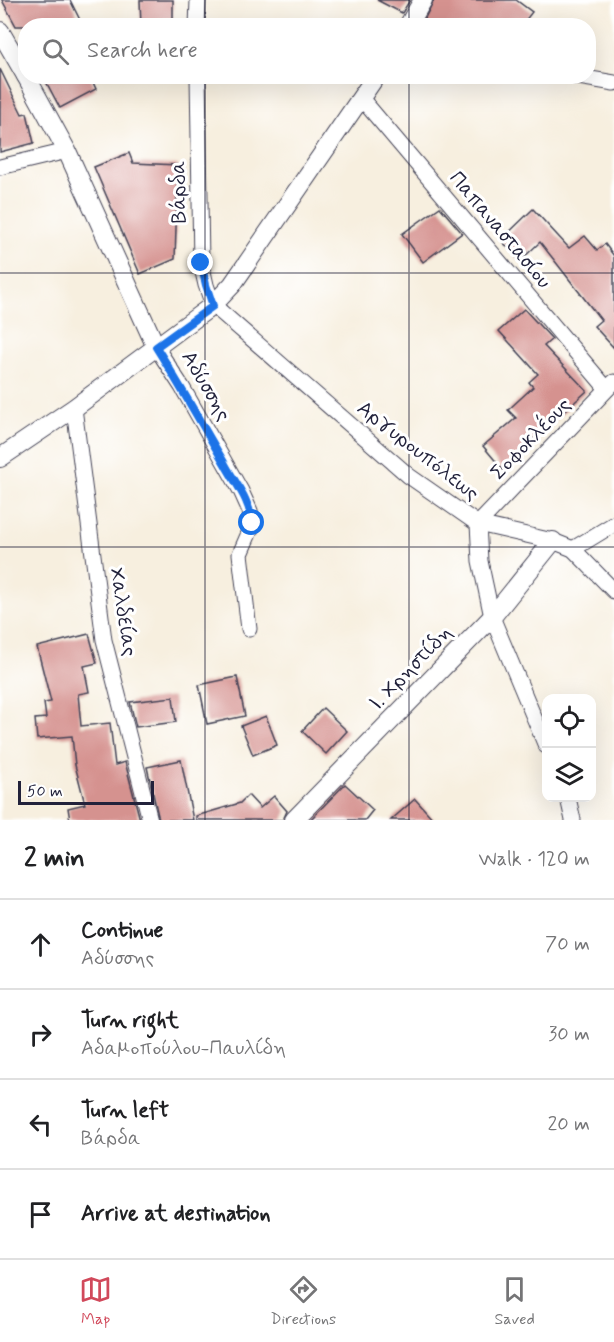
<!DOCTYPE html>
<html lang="en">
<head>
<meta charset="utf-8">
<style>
  :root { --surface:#fff; --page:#f6f6f6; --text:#202124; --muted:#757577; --line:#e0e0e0; --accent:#d1495b }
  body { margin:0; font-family:Mynerve,sans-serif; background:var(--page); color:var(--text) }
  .controls { position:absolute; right:18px; bottom:18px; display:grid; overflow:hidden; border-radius:12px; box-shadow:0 6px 24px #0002 }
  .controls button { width:54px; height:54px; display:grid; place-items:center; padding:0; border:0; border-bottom:2px solid var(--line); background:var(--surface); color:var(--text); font:30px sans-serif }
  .scale { position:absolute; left:18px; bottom:15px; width:136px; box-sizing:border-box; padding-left:6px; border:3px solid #22223b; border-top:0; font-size:16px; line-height:21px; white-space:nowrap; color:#22223b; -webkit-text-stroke:4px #fff; paint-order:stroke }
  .stop { position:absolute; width:18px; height:18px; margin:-14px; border:4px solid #1a73e8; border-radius:50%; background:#fff }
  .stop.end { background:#1a73e8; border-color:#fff; box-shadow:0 2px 6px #0008 }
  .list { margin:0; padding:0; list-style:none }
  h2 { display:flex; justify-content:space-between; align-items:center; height:78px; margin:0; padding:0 24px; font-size:26px }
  h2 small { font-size:20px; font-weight:400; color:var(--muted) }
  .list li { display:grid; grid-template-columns:39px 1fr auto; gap:18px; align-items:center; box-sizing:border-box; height:90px; padding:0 24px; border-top:2px solid var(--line) }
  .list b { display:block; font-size:22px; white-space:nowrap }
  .list p { margin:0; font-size:20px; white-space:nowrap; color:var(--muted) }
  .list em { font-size:20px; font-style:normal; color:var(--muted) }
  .icon { flex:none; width:33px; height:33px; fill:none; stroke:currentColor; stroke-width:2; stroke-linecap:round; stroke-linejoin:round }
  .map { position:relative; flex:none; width:614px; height:820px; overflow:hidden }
  .search { position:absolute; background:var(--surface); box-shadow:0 6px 24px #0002; left:18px; right:18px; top:18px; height:66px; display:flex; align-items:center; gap:15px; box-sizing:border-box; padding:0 21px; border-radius:24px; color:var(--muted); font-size:22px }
  .sheet { height:438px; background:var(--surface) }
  nav { display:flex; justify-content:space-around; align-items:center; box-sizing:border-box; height:84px; border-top:2px solid var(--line); background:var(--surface); font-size:16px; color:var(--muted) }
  nav a { display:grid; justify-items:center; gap:3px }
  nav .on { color:var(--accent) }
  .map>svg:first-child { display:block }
</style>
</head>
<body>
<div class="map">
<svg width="614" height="820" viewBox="0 0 614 820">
  <rect width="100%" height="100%" fill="#fff"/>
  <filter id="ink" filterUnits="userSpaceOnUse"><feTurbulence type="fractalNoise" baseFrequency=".0167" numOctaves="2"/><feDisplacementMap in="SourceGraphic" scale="12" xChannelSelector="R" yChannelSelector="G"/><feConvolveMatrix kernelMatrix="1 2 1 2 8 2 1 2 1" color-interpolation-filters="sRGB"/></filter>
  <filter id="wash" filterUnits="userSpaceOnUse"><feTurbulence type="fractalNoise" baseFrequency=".008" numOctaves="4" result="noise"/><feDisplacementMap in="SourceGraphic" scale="24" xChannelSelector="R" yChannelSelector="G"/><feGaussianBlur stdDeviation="1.35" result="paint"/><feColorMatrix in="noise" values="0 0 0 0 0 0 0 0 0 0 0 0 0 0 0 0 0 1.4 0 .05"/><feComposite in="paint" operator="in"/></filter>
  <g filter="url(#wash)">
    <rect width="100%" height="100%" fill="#f7efdf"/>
    <g id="blocks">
      <g fill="#d5928f">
        <polygon points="2,0 70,0 83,26 16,26"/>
        <polygon points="140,0 173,0 173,26 141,26"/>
        <polygon points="377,0 410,0 402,13"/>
        <polygon points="434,0 516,0 532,12 521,26 425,26 422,24"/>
        <polygon points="0,69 22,114 27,113 34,143 0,152"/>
        <polygon points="43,76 90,76 96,89 60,108"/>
        <polygon points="129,153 133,163 178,165 175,259 140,274 94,167"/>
        <polygon points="440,207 462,233 423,262 402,234"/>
        <polygon points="533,209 569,248 585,236 597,250 605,244 614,256 614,348 594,326 601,320 540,242 520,261 501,240"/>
        <polygon points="524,309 552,339 544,346 587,391 528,444 531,448 504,471 483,446 516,418 508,410 533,387 529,382 538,374 499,331"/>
        <polygon points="89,634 97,663 84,666 89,692 78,694 81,726 110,723 115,765 125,762 140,820 70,820 68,808 85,804 75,765 72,736 37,739 35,719 46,718 44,703 51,702 37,647"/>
        <polygon points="237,677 245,716 207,724 199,685"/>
        <polygon points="173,697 176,722 136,727 130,702"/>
        <polygon points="323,708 347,731 326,754 302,731"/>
        <polygon points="266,716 277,745 253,755 241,726"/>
        <polygon points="181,760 193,820 159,820 147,767"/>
        <polygon points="345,784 373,810 365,820 310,820"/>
        <polygon points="248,795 260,808 274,796 287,811 283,820 196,820 196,816 240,803"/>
        <polygon points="415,799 434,820 391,820"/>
      </g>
    </g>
  </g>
  <g filter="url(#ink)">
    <use href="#blocks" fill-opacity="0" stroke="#424154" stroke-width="1.5"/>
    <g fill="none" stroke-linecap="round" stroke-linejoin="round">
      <g stroke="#424154" stroke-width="17">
        <g id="minor">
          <polyline points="197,26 198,0"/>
          <polyline points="198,76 201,263 206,285 213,305 409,476 478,524 553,541 573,549 614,591"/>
          <polyline points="573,76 614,83"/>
          <polyline points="361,98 607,389"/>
          <polyline points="0,167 67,151"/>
          <polyline points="156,347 182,387 241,491 250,511 252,523 250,531 240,554 249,629"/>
          <polyline points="74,408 104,640 150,820"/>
          <polyline points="573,549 614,524"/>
          <polyline points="546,746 492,617 480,561 478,524 614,382"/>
          <polyline points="568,798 573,820"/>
        </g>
      </g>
      <g stroke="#424154" stroke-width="20">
        <g id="tertiary">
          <polyline points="408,26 423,0"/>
          <polyline points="0,31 26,76"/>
          <polyline points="26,76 67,151 156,347"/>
          <polyline points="0,458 74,408 213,305 232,285 376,76"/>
          <polyline points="294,820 492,617 553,541"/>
        </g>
      </g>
      <use href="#minor" stroke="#fff" stroke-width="15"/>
      <use href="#tertiary" stroke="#fff" stroke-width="18"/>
    </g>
  </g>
  <g fill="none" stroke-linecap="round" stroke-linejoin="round" filter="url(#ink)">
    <path stroke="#1a73e8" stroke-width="8" d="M201,263L206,285L213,306L156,347C180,385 202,425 225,464C235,483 250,500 252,523"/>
  </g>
  <path fill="none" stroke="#22223b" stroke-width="1.5" stroke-opacity="0.55" d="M205,0V26M409,0V26M205,76V820M409,76V820M0,273H614M0,547H614"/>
  <g text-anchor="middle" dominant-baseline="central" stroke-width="6" stroke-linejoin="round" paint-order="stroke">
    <g font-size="21" fill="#22223b" stroke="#fff">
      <text transform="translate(179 192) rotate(-91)">Βάρδα</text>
      <text transform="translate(500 230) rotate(50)">Παπαναστασίου</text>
      <text transform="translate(206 386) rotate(60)">Αδύσσης</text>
      <text transform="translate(531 439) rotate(-46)">Σοφοκλέους</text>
      <text transform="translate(418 451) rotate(38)">Αργυρουπόλεως</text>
      <text transform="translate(123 612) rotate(81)">Χαλδείας</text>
      <text transform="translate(411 668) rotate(-46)">Ι. Χρηστίδη</text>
    </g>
  </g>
</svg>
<div class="controls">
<button><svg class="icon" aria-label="locate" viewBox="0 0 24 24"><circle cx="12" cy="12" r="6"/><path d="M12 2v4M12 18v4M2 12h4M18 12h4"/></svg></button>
<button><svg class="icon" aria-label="layers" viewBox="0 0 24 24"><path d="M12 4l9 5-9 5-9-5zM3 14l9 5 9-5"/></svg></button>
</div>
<div class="scale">50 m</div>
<div class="stop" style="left:252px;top:523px"></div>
<div class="stop end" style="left:201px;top:263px"></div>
<div class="search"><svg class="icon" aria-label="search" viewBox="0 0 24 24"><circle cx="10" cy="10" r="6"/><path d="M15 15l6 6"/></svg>Search here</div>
</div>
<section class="sheet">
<h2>2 min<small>Walk · 120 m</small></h2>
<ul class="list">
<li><svg class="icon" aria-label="ahead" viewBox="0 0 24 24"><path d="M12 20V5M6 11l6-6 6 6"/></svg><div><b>Continue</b><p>Αδύσσης</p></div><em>70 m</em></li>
<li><svg class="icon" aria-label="right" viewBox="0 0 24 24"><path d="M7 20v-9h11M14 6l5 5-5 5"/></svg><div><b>Turn right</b><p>Αδαμοπούλου-Παυλίδη</p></div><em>30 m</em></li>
<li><svg class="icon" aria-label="left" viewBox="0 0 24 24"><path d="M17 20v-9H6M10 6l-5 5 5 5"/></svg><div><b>Turn left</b><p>Βάρδα</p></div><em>20 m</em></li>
<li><svg class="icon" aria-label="arrive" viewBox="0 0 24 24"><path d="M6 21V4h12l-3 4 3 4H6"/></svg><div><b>Arrive at destination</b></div></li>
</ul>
</section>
<nav>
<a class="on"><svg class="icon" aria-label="map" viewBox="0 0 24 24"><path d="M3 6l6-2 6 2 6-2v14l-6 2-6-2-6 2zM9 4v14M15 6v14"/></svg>Map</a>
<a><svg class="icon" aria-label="directions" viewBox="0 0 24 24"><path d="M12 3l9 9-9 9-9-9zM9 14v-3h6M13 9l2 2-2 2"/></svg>Directions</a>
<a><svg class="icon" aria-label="saved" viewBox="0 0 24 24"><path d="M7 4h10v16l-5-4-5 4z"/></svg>Saved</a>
</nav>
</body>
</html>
